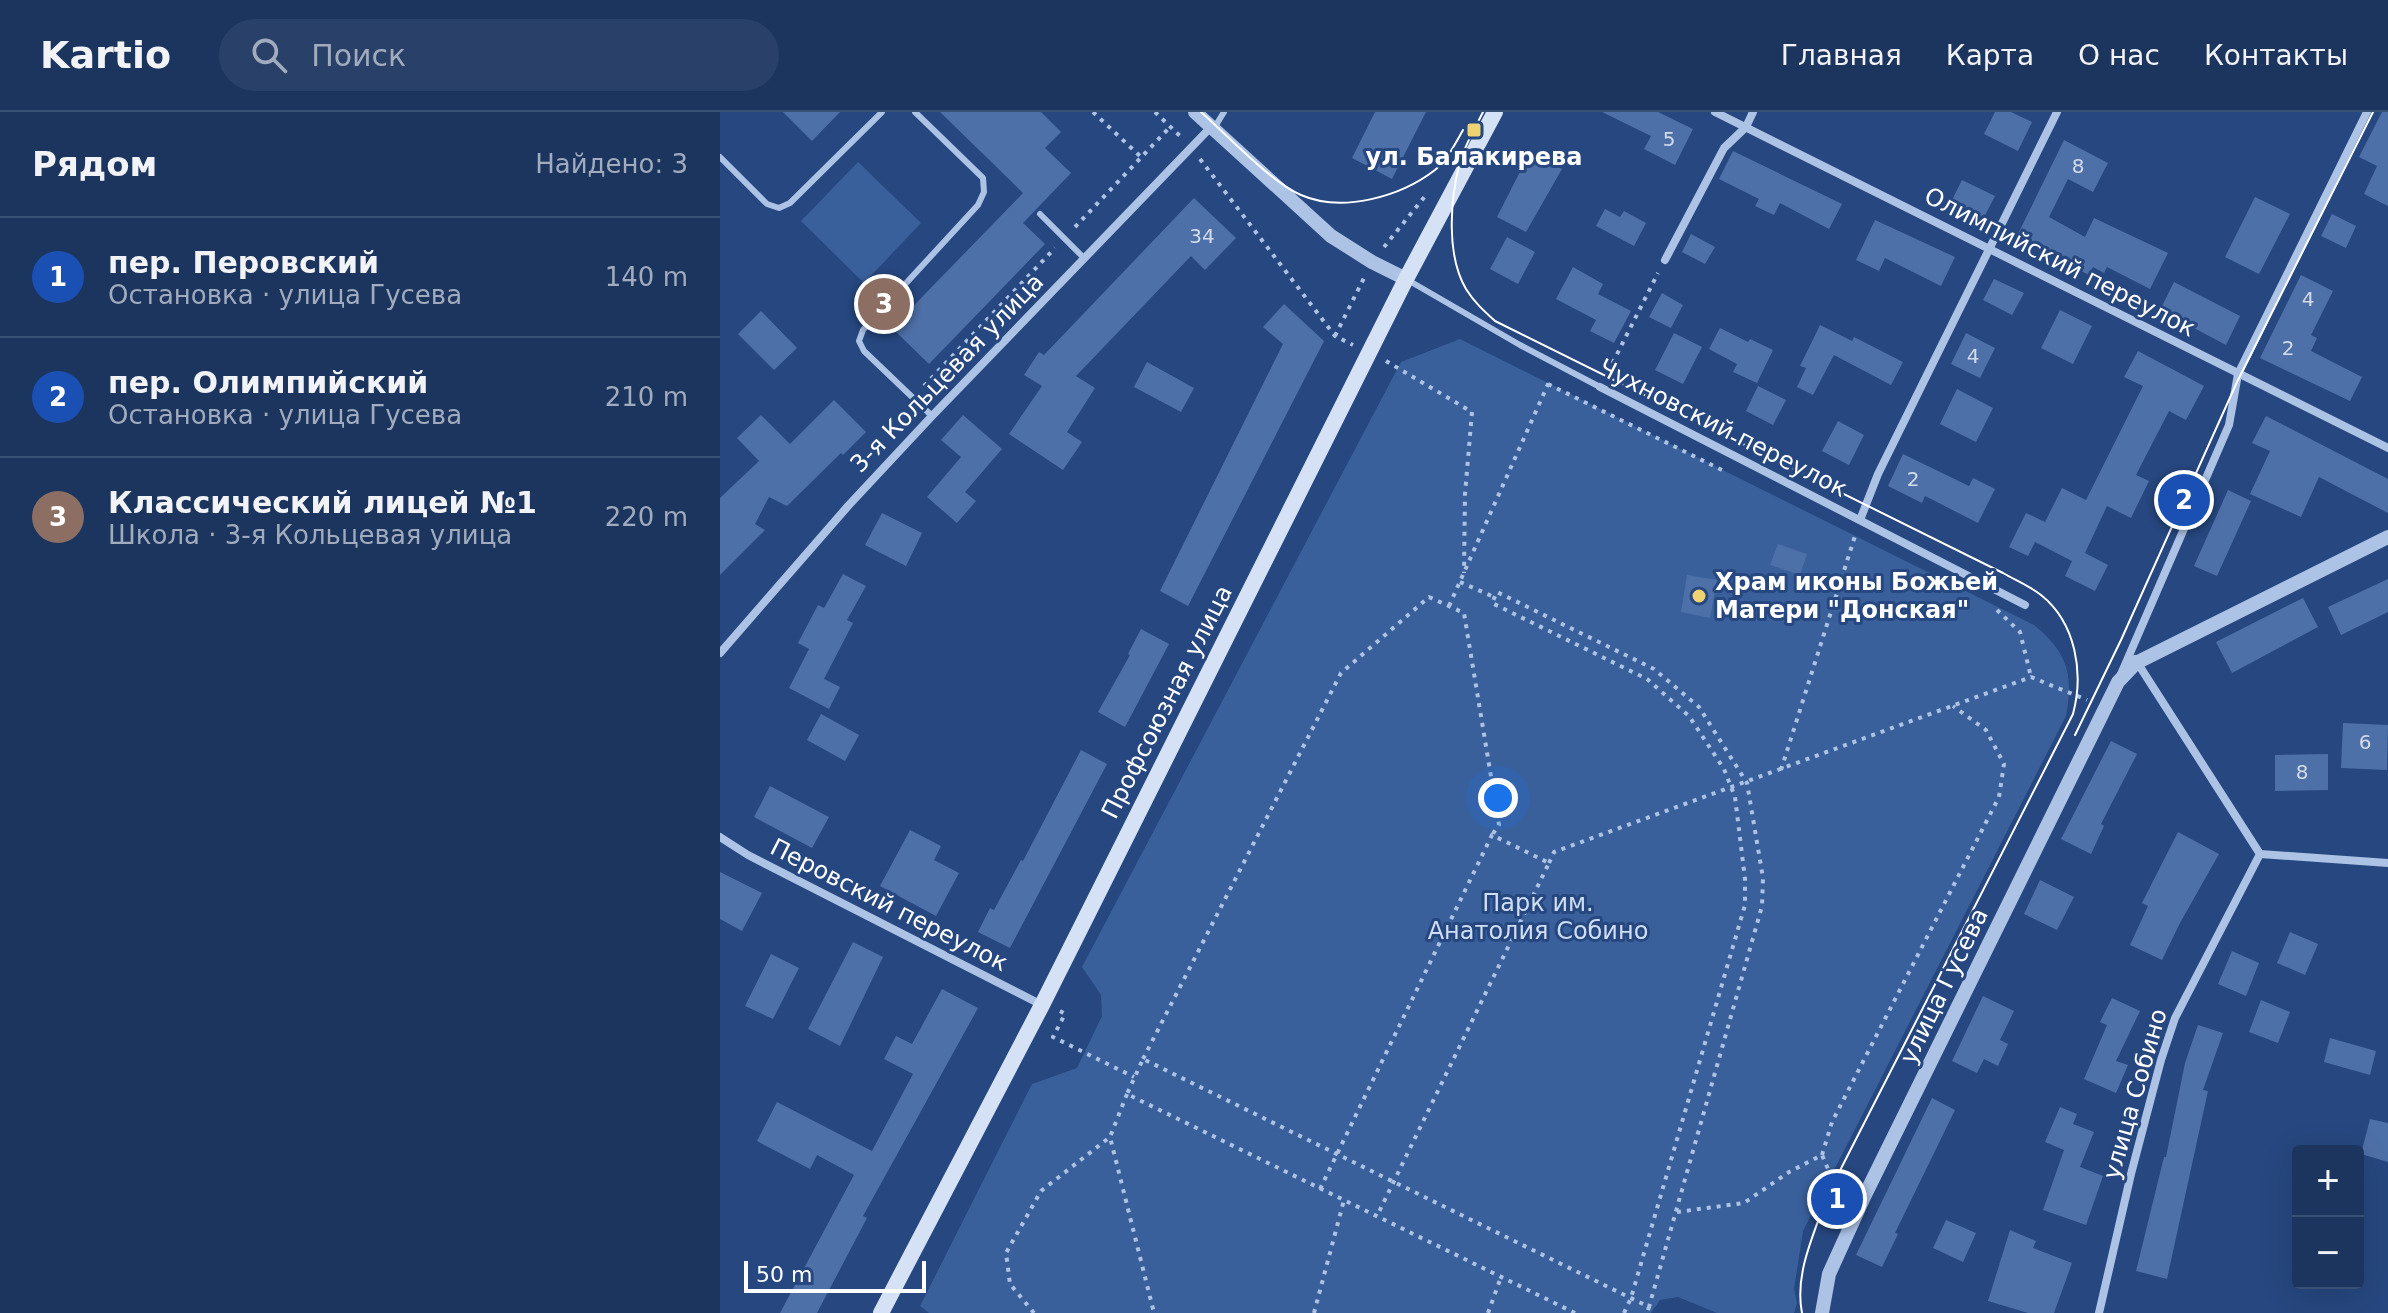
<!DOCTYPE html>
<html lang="ru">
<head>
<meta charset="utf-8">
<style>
  :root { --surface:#1c355f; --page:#294068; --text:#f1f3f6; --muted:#a0abbd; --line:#3a5074; --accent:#efd271 }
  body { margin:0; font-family:"DejaVu Sans",sans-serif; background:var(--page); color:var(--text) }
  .controls { position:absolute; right:24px; bottom:24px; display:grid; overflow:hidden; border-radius:8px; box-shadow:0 8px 32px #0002 }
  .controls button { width:72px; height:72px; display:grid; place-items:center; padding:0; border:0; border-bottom:2px solid var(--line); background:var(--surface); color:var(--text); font:40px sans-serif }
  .scale { position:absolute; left:24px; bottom:20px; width:182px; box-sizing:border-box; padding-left:8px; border:4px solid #fff; border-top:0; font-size:22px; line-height:28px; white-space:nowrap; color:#fff; -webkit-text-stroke:6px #26477f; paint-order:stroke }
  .you { position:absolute; left:778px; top:686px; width:28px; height:28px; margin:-20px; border:6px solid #fff; border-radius:50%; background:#1a73e8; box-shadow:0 0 0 12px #1a73e833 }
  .badge { display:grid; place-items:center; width:52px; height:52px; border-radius:50%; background:var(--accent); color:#fff; font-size:26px; font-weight:700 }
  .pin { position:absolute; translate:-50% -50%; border:4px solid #fff; box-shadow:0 2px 8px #0006 }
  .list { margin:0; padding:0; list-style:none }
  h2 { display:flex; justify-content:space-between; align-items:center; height:104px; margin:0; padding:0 32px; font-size:34px }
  h2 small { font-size:26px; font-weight:400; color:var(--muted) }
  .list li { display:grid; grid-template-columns:52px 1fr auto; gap:24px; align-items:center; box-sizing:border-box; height:120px; padding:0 32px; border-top:2px solid var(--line) }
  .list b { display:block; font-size:30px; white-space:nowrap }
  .list p { margin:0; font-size:26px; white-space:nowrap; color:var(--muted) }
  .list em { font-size:26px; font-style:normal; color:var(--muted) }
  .icon { flex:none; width:44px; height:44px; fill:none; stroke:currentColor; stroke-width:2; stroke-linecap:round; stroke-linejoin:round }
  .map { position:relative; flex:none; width:1668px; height:1201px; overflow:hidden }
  header { display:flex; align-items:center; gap:48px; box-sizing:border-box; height:112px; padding:0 40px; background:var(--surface); border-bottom:2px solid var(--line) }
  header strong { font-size:38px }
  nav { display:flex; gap:44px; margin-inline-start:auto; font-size:28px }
  .search { width:560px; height:72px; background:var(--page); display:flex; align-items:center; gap:20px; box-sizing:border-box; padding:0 28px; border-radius:44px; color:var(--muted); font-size:30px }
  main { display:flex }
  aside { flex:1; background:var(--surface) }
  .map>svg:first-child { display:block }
</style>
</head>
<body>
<header>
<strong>Kartio</strong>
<div class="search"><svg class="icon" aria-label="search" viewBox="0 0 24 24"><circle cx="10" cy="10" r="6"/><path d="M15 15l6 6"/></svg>Поиск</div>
<nav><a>Главная</a><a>Карта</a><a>О нас</a><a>Контакты</a></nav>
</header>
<main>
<aside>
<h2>Рядом<small>Найдено: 3</small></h2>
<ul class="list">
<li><span class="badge" style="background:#1a4fb4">1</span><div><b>пер. Перовский</b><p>Остановка · улица Гусева</p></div><em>140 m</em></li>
<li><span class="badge" style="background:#1a4fb4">2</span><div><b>пер. Олимпийский</b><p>Остановка · улица Гусева</p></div><em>210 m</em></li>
<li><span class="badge" style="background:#8d6e63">3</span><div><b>Классический лицей №1</b><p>Школа · 3-я Кольцевая улица</p></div><em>220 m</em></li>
</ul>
</aside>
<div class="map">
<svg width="1668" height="1201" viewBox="0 0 1668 1201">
  <rect width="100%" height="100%" fill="#26477f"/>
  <g fill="#3a609c">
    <polygon points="138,50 201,111 144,171 81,109"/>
    <path d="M740,227L1314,513C1347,540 1354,562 1346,604L1083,1119L1074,1177L1077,1191L1074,1201H997L958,1185L940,1188L931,1201H209L200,1194L312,972L357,956L382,904L381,883L362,855L681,250Z"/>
  </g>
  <g fill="#4e70a8">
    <polygon points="63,0 120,0 92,29"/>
    <polygon points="220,0 321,0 341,20 325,36 351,61 303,111 325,132 209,252 172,216 303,81"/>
    <polygon points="655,0 706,0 672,67 632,46"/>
    <polygon points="882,0 938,0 973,17 955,53 924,37 931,24"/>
    <polygon points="1275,0 1291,0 1312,10 1298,39 1264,22"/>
    <polygon points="1662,0 1668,0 1668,94 1644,82 1657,54 1639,45"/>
    <polygon points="1344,28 1388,51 1373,80 1348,67 1329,105 1365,125 1374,106 1448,141 1430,177 1387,155 1384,161 1373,155 1369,163 1296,126"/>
    <polygon points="1013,39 1122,92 1109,117 1060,91 1054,103 1035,94 1039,87 999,67"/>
    <polygon points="810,40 842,57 806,120 777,105"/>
    <polygon points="1242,68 1275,84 1262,109 1230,92"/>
    <polygon points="1535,85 1570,102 1539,162 1505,145"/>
    <polygon points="474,86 516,126 485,158 471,144 356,264 375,276 347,320 362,330 343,358 289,322 322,274 304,263 319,240 324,243"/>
    <polygon points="885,97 900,105 904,99 926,111 914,134 876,114"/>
    <polygon points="1612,102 1636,114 1626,136 1601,124"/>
    <polygon points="1155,108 1235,145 1221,174 1165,146 1159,159 1136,148"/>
    <polygon points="971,122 995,135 985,152 962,140"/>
    <polygon points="787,125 815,140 798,172 770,157"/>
    <polygon points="853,155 883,172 878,182 911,199 894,231 870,219 876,208 836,187"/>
    <polygon points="1581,163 1613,179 1591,223 1597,226 1591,239 1642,265 1630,289 1540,246"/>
    <polygon points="1274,167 1304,181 1292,203 1263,188"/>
    <polygon points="1454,170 1520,204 1506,233 1440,198"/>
    <polygon points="942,181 963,193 951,216 929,205"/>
    <polygon points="564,192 604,229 468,494 440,479 563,232 543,215"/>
    <polygon points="1340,198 1372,214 1353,252 1321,236"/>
    <polygon points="41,199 77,236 54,258 18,222"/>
    <polygon points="1100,213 1132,229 1134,225 1183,250 1171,273 1114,243 1093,283 1077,275 1086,256 1080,254"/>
    <polygon points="1000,216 1028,230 1030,227 1053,238 1037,271 1013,260 1017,252 989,237"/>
    <polygon points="954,221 982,235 963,272 935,258"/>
    <polygon points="1246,221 1275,236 1260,266 1231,252"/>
    <polygon points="1418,239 1484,274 1466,308 1449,299 1416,363 1429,369 1411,406 1387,394 1365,441 1388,453 1375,479 1345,464 1352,449 1315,430 1308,444 1289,435 1306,401 1325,410 1342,376 1366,388 1423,274 1404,265"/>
    <polygon points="427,250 474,276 461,300 414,275"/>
    <polygon points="1038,274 1066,288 1053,313 1026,299"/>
    <polygon points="1237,277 1273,296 1256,330 1220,312"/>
    <polygon points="114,288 146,320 123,343 121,341 67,394 49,385 35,412 45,418 0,463 0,386 39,349 17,326 41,303 70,332"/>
    <polygon points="243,303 282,337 245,380 256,389 237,411 207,385 241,345 221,328"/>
    <polygon points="1546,304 1668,367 1668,401 1599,365 1581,405 1530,382 1550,339 1532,331"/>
    <polygon points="1118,309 1144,323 1129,353 1102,339"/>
    <polygon points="1183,342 1249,374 1253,366 1275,377 1258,411 1205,384 1202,391 1168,374"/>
    <polygon points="1508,378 1531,389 1497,464 1474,454"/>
    <polygon points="162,401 202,421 186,454 145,433"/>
    <polygon points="1058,432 1087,442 1080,463 1050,453"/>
    <polygon points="123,462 146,474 127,508 133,511 104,567 120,575 109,597 69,576 89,537 78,531 98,493 104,496"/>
    <polygon points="967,463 997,468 990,506 961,500"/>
    <polygon points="1668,467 1668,500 1621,523 1608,495"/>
    <polygon points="1583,486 1598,515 1512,561 1496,530"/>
    <polygon points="421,517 449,532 405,615 378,600 410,543 408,542"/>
    <polygon points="101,602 139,623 125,649 87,628"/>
    <polygon points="1623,611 1668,613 1667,658 1621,656"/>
    <polygon points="1391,629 1417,642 1381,712 1384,714 1371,742 1341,727"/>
    <polygon points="361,638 387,652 290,836 258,820 270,796 274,798 301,748 303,749"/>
    <polygon points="1608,642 1608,678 1555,679 1555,643"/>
    <polygon points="50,674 109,705 92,736 34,705"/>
    <polygon points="190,718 221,734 214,748 239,761 216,804 160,774"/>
    <polygon points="1458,720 1499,742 1460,811 1442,848 1410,833 1428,794 1422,791"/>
    <polygon points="0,760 42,781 22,819 0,807"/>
    <polygon points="1320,768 1354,785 1337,818 1304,802"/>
    <polygon points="1570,820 1598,832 1585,863 1557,851"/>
    <polygon points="133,830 163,845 120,934 88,917"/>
    <polygon points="1512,839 1539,851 1526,884 1498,872"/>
    <polygon points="51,842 79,856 53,907 25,894"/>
    <polygon points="222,877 258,896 143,1104 147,1106 97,1201 60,1201 134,1063 97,1043 90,1057 37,1029 57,990 152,1039 193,962 164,947 176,924 192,932"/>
    <polygon points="1263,884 1294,899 1280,928 1288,932 1278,954 1264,947 1257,961 1232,949"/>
    <polygon points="1392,886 1420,899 1396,949 1408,953 1396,981 1364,967 1387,913 1380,910"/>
    <polygon points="1541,888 1570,900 1558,931 1529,920"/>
    <polygon points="1478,913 1503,921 1483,978 1488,979 1447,1167 1416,1159 1444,1045 1446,1045 1465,951"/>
    <polygon points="1610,926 1656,939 1650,963 1604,950"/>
    <polygon points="1212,986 1235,998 1175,1121 1178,1122 1162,1155 1136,1143"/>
    <polygon points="1340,995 1357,1002 1353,1012 1374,1020 1360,1055 1383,1064 1366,1113 1323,1098 1344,1038 1325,1030"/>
    <polygon points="1650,1007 1668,1011 1668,1050 1641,1042"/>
    <polygon points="1226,1108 1256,1121 1243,1150 1213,1136"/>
    <polygon points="1290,1118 1316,1129 1313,1136 1352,1151 1334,1201 1308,1201 1268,1189"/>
  </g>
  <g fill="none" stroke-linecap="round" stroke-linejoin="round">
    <g stroke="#acc3e6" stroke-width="4" stroke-dasharray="4 6" stroke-linecap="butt">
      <polyline points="373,0 421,45"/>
      <polyline points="435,0 461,25"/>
      <polyline points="480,47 615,224 633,233"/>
      <polyline points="355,115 450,15"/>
      <polyline points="664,135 706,83"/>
      <polyline points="615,224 644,166"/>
      <polyline points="666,249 752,300 745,382 744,461"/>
      <polyline points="888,260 938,161"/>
      <polyline points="828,272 1006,360"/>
      <polyline points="204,274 335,136"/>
      <polyline points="740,470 774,485"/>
      <polyline points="729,494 829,270"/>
      <polyline points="1277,498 1300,520 1311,565"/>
      <polyline points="1061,658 1135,424"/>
      <polyline points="829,751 834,740 1311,565 1367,588"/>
      <polyline points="340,899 345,902 333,925 414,965"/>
      <polyline points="423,947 621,561 709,485 744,501 779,713 772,723"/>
      <polyline points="407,982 390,1025 434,1201"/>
      <polyline points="1102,1043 1112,1010 1279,685 1284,652 1266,618 1233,594"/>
      <polyline points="600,1077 772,723 829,751 657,1104"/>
      <polyline points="957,1100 1024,1091 1069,1060 1102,1043 1114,1071 1128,1077"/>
      <polyline points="314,1201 290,1172 286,1141 321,1079 390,1025"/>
      <polyline points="594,1201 624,1088"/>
      <polyline points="768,1201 781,1165"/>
      <polyline points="855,1201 407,982 423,947 929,1195 927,1201"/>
      <polyline points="904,1201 911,1186 1025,793 1025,767 1015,685 1004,657 969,604 927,567 772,491 777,480 934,557 979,595 1027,671 1043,766 1042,794 929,1195"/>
    </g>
    <g stroke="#acc3e6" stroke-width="6">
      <polyline points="195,0 263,66 264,80 258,93 143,218 139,229 144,239 212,304"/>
      <polyline points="493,18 504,0"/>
      <polyline points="0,45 47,92 59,96 70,91 162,0"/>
      <polyline points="320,102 364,146"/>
      <polyline points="686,167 800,233 880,275"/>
    </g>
    <g stroke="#acc3e6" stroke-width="8">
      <polyline points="995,0 1668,336"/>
      <polyline points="945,148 1004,36 1026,15 1033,0"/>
      <polyline points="880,275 1305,493"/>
      <polyline points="1140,408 1158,362 1337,0"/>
      <polyline points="0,541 128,394 212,304 491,15"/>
      <polyline points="1415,547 1540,742 1668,751"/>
      <polyline points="1401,562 1509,313 1518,262 1647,0"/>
      <polyline points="0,725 28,743 322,893"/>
      <polyline points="1379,1201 1411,1062 1441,948 1455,906 1540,742"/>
    </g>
    <g stroke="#acc3e6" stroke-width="14">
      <polyline points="475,0 611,124 652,150 686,167"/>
      <polyline points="1102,1201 1109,1162 1144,1085 1398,570 1416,551 1668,425"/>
    </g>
    <polyline stroke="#d5e1f5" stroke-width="16" points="161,1201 322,893 686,167 775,0"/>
    <g stroke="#fff" stroke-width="2">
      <path d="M481,0C506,22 552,71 581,83C622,101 680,85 715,58C727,48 735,32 743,18"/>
      <path d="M763,0C755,16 745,33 740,50C730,87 726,143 746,177C754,190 764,199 775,209L1283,461C1295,468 1310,474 1321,483C1356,511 1364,561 1353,602L1108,1082C1095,1120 1074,1161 1082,1201"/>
      <polyline points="1355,623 1401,528 1517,270 1653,0"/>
    </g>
  </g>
  <g fill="#efd271" stroke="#26477f" stroke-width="3">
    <rect x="746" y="10" width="16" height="16" rx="4"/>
    <circle cx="979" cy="484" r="8"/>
  </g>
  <g text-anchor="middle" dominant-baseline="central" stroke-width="6" stroke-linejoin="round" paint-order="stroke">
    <g font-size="20" fill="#d3dbe9">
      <text x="949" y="27">5</text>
      <text x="1358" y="54">8</text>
      <text x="482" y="124">34</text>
      <text x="1588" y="187">4</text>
      <text x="1568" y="236">2</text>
      <text x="1253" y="244">4</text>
      <text x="1193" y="367">2</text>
      <text x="1645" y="630">6</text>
      <text x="1582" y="660">8</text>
    </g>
    <g font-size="24" font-weight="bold" fill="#fff" stroke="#26477f">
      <text x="754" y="45">ул. Балакирева</text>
      <text x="995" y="470" text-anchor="start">Храм иконы Божьей<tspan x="995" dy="28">Матери "Донская"</tspan></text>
    </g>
    <g font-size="24" fill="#fff" stroke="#26477f">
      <text transform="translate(1340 150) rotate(27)">Олимпийский переулок</text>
      <text transform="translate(227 261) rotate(-46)">3-я Кольцевая улица</text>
      <text transform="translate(1003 316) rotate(27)">Чухновский переулок</text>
      <text transform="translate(447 590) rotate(-63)">Профсоюзная улица</text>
      <text transform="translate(169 793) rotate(27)">Перовский переулок</text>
      <text transform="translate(1224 874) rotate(-64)">улица Гусева</text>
      <text transform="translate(1415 982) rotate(-74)">улица Собино</text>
    </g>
    <g font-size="24" fill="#cfdef5" stroke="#26477f">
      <text x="818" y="791">Парк им.<tspan x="818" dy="28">Анатолия Собино</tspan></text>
    </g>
  </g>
</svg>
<div class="controls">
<button>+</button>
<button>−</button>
</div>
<div class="scale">50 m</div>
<div class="you"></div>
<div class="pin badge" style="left:1117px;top:1087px;background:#1a4fb4">1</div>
<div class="pin badge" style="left:1464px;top:388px;background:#1a4fb4">2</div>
<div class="pin badge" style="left:164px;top:192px;background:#8d6e63">3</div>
</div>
</main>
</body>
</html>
